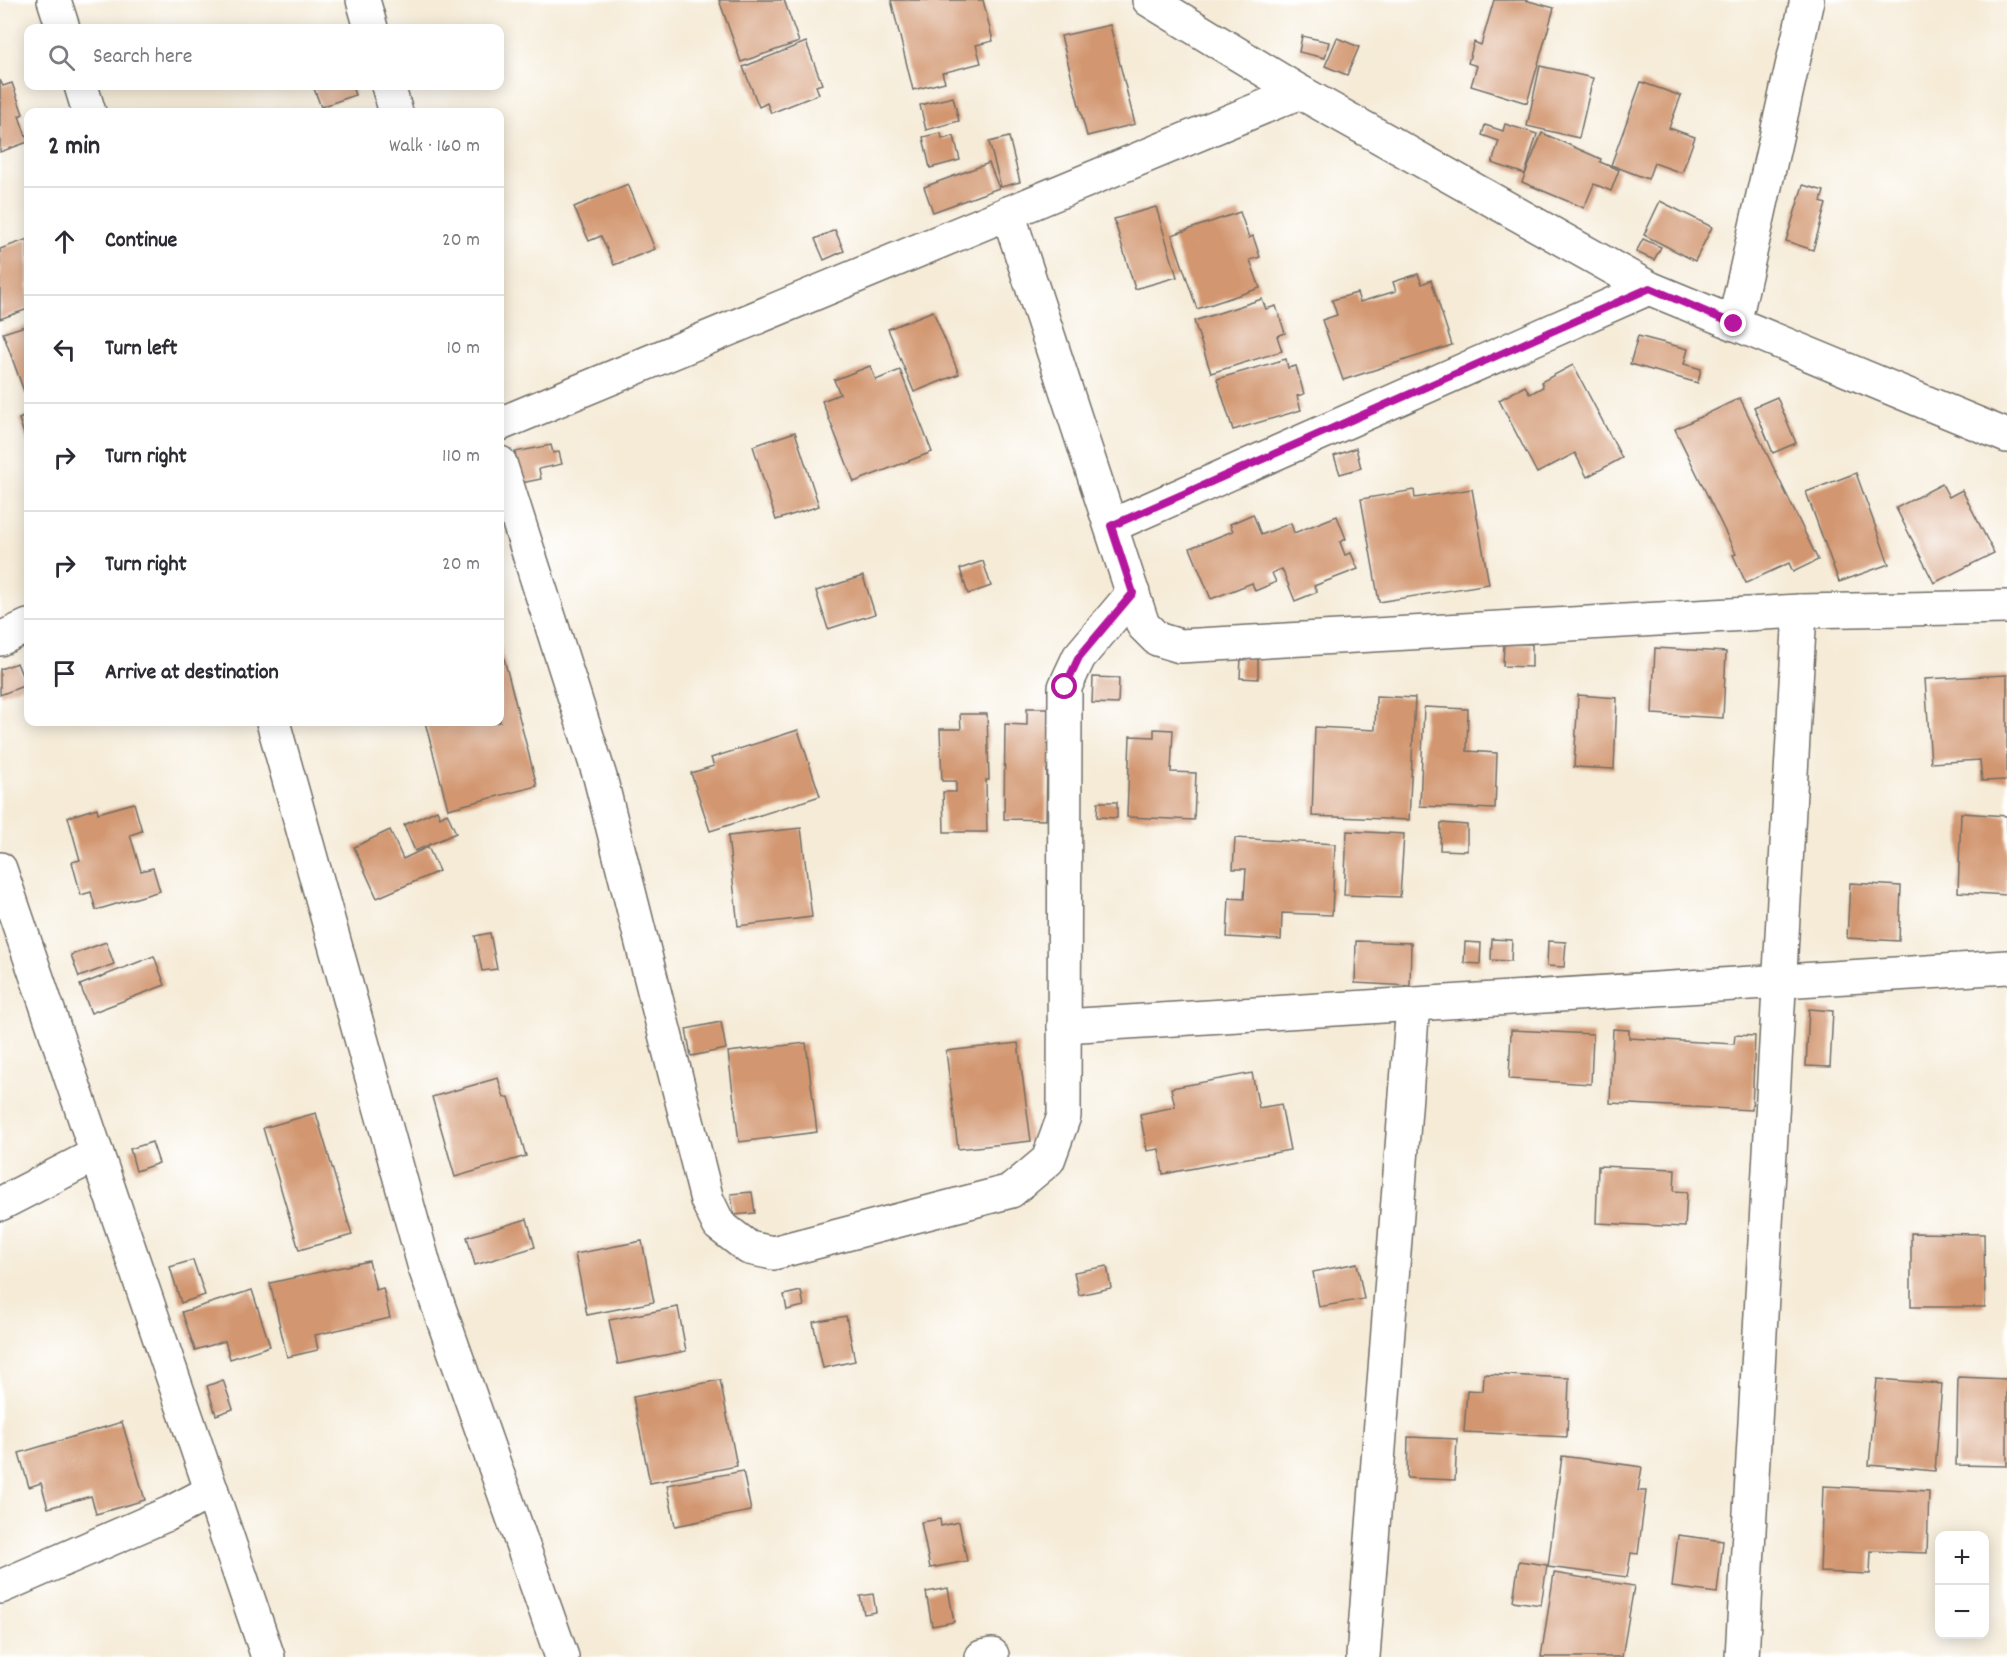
<!DOCTYPE html>
<html lang="en">
<head>
<meta charset="utf-8">
<style>
  :root { --surface:#fff; --page:#f7f7f7; --text:#2b2b33; --muted:#7c7c81; --line:#e1e1e2 }
  body { margin:0; font-family:Dekko,sans-serif; background:var(--page); color:var(--text) }
  .controls { position:absolute; right:18px; bottom:18px; display:grid; overflow:hidden; border-radius:12px; box-shadow:0 3px 15px #0003 }
  .controls button { width:54px; height:54px; display:grid; place-items:center; padding:0; border:0; border-bottom:2px solid var(--line); background:var(--surface); color:var(--text); font:30px sans-serif }
  .stop { position:absolute; width:18px; height:18px; margin:-14px; border:4px solid #b5179e; border-radius:50%; background:#fff }
  .stop.end { background:#b5179e; border-color:#fff; box-shadow:0 2px 6px #0008 }
  .list { margin:0; padding:0; list-style:none }
  h2 { display:flex; justify-content:space-between; align-items:center; height:78px; margin:0; padding:0 24px; font-size:26px }
  h2 small { font-size:20px; font-weight:400; color:var(--muted) }
  .list li { display:grid; grid-template-columns:39px 1fr auto; gap:18px; align-items:center; box-sizing:border-box; height:108px; padding:0 24px; border-top:2px solid var(--line) }
  .list b { display:block; font-size:22px; white-space:nowrap }
  .list em { font-size:20px; font-style:normal; color:var(--muted) }
  .icon { flex:none; width:33px; height:33px; fill:none; stroke:currentColor; stroke-width:2; stroke-linecap:round; stroke-linejoin:round }
  .map { position:relative; flex:none; width:2007px; height:1657px; overflow:hidden }
  .search { position:absolute; background:var(--surface); box-shadow:0 3px 15px #0003; left:24px; top:24px; width:480px; height:66px; display:flex; align-items:center; gap:15px; box-sizing:border-box; padding:0 21px; border-radius:12px; color:var(--muted); font-size:22px }
  .panel { position:absolute; background:var(--surface); box-shadow:0 3px 15px #0003; left:24px; top:108px; width:480px; height:618px; border-radius:12px }
  .map>svg:first-child { display:block }
</style>
</head>
<body>
<div class="map">
<svg width="2007" height="1657" viewBox="0 0 2007 1657">
  <rect width="100%" height="100%" fill="#fff"/>
  <filter id="ink" filterUnits="userSpaceOnUse"><feTurbulence type="fractalNoise" baseFrequency=".0167" numOctaves="2"/><feDisplacementMap in="SourceGraphic" scale="12" xChannelSelector="R" yChannelSelector="G"/><feConvolveMatrix kernelMatrix="1 2 1 2 8 2 1 2 1" color-interpolation-filters="sRGB"/></filter>
  <filter id="wash" filterUnits="userSpaceOnUse"><feTurbulence type="fractalNoise" baseFrequency=".008" numOctaves="4" result="noise"/><feDisplacementMap in="SourceGraphic" scale="24" xChannelSelector="R" yChannelSelector="G"/><feGaussianBlur stdDeviation="1.35" result="paint"/><feColorMatrix in="noise" values="0 0 0 0 0 0 0 0 0 0 0 0 0 0 0 0 0 1.4 0 .05"/><feComposite in="paint" operator="in"/></filter>
  <g filter="url(#wash)">
    <rect width="100%" height="100%" fill="#f5ebd7"/>
    <g id="blocks">
      <g fill="#d2966f">
        <polygon points="719,0 784,0 799,42 741,62"/>
        <polygon points="891,0 983,0 993,41 976,45 981,63 942,73 945,82 913,90"/>
        <polygon points="1494,0 1525,0 1554,8 1527,103 1471,86 1477,66 1468,63 1474,42 1481,45"/>
        <polygon points="1110,25 1135,124 1087,136 1061,36"/>
        <polygon points="1302,36 1329,42 1325,58 1299,52"/>
        <polygon points="1337,38 1359,47 1347,75 1325,66"/>
        <polygon points="806,42 822,84 816,86 819,94 771,113 767,103 759,107 743,67"/>
        <polygon points="1540,66 1593,78 1579,138 1527,126"/>
        <polygon points="0,80 3,86 12,83 23,114 19,116 28,142 0,152"/>
        <polygon points="1641,82 1681,96 1669,128 1695,137 1682,173 1654,163 1648,179 1611,165"/>
        <polygon points="313,86 352,86 355,95 321,107"/>
        <polygon points="953,97 959,121 926,130 920,105"/>
        <polygon points="1505,124 1537,134 1525,174 1492,163 1499,141 1482,135 1485,125 1503,131"/>
        <polygon points="941,133 942,139 954,136 960,160 930,168 923,137"/>
        <polygon points="1542,133 1601,159 1600,162 1619,170 1611,191 1594,184 1584,208 1522,182"/>
        <polygon points="1009,137 1020,182 1001,187 989,142"/>
        <polygon points="989,163 999,188 933,212 924,187"/>
        <polygon points="628,184 655,249 614,265 601,236 589,241 574,207"/>
        <polygon points="1803,185 1824,191 1821,202 1826,204 1813,250 1786,241"/>
        <polygon points="1660,201 1712,227 1695,261 1644,235"/>
        <polygon points="1156,207 1177,277 1135,289 1114,219"/>
        <polygon points="1240,212 1249,238 1253,236 1260,257 1250,260 1260,288 1197,309 1172,235"/>
        <polygon points="835,230 844,251 824,260 815,239"/>
        <polygon points="28,239 28,309 0,319 0,249"/>
        <polygon points="1643,239 1661,247 1654,260 1636,252"/>
        <polygon points="1418,274 1422,284 1431,280 1452,345 1343,380 1322,320 1337,315 1332,300 1357,293 1360,302 1396,291 1393,282"/>
        <polygon points="1262,299 1266,309 1276,306 1285,333 1277,336 1282,351 1211,373 1194,321"/>
        <polygon points="933,311 959,374 914,392 888,329"/>
        <polygon points="28,325 28,393 25,394 3,333"/>
        <polygon points="1638,336 1688,349 1684,364 1701,369 1698,383 1630,364"/>
        <polygon points="1286,359 1288,368 1296,366 1304,394 1297,396 1301,410 1233,430 1217,379"/>
        <polygon points="1573,365 1622,458 1587,477 1575,453 1537,473 1499,400 1525,386 1530,394 1543,387 1541,382"/>
        <polygon points="870,366 876,380 900,370 932,452 854,482 822,401 840,394 834,380"/>
        <polygon points="1777,397 1796,443 1773,453 1754,407"/>
        <polygon points="1740,398 1818,560 1793,572 1789,563 1746,583 1733,555 1736,554 1675,429"/>
        <polygon points="28,415 28,446 19,419"/>
        <polygon points="795,432 819,506 776,520 753,446"/>
        <polygon points="551,445 553,453 559,452 562,464 539,469 541,479 521,483 515,452"/>
        <polygon points="1356,448 1361,468 1340,474 1334,456"/>
        <polygon points="1856,473 1889,564 1839,582 1806,492"/>
        <polygon points="1942,484 1949,497 1962,490 1994,553 1934,583 1896,508"/>
        <polygon points="1472,489 1489,584 1379,602 1361,499 1414,490 1415,498"/>
        <polygon points="1253,514 1261,535 1291,523 1294,533 1337,516 1346,539 1340,542 1345,555 1351,553 1358,569 1314,586 1317,592 1295,601 1282,569 1272,573 1276,582 1255,591 1252,583 1211,599 1190,548 1233,531 1230,524"/>
        <polygon points="983,561 991,586 968,594 960,569"/>
        <polygon points="863,576 875,614 828,629 816,591"/>
        <polygon points="500,643 537,786 448,809 425,722 500,722"/>
        <polygon points="1504,643 1532,644 1532,667 1503,666"/>
        <polygon points="1655,648 1726,652 1723,718 1652,714"/>
        <polygon points="1241,658 1258,659 1258,679 1240,678"/>
        <polygon points="17,663 26,685 0,695 0,669"/>
        <polygon points="2007,675 2007,780 1982,781 1980,760 1931,763 1925,679"/>
        <polygon points="1093,677 1119,678 1118,704 1092,703"/>
        <polygon points="1578,695 1617,698 1614,769 1574,767"/>
        <polygon points="1376,696 1415,698 1409,820 1312,816 1315,727 1375,730"/>
        <polygon points="1424,707 1468,709 1467,751 1497,753 1495,809 1420,806"/>
        <polygon points="1027,708 1053,708 1053,770 1047,769 1046,820 1004,819 1005,724 1027,725"/>
        <polygon points="960,714 987,714 989,780 986,780 987,832 944,832 943,792 956,792 956,781 942,781 940,729 961,729"/>
        <polygon points="1154,729 1173,730 1171,772 1196,773 1194,820 1127,817 1130,736 1154,737"/>
        <polygon points="798,730 820,796 710,831 691,773 714,766 711,758"/>
        <polygon points="1098,802 1117,802 1117,818 1097,817"/>
        <polygon points="134,803 142,831 130,835 141,871 153,868 160,891 96,910 91,892 81,895 72,862 80,860 68,817 97,808 98,813"/>
        <polygon points="437,810 440,817 447,813 456,833 415,851 404,825"/>
        <polygon points="1961,813 2007,816 2007,895 1958,892"/>
        <polygon points="1441,823 1467,825 1467,851 1440,850"/>
        <polygon points="801,828 812,917 738,926 728,836"/>
        <polygon points="390,830 403,859 428,847 439,871 377,898 354,847"/>
        <polygon points="1347,831 1404,834 1400,897 1344,895"/>
        <polygon points="1235,838 1335,844 1332,915 1282,913 1281,940 1227,937 1229,898 1244,899 1246,869 1233,869"/>
        <polygon points="1850,883 1901,886 1899,941 1847,938"/>
        <polygon points="490,933 497,969 482,971 475,936"/>
        <polygon points="1492,939 1512,940 1511,961 1491,960"/>
        <polygon points="1356,941 1411,943 1410,986 1355,983"/>
        <polygon points="1548,941 1566,942 1564,967 1547,966"/>
        <polygon points="106,942 114,964 79,977 71,955"/>
        <polygon points="1465,942 1481,943 1480,964 1464,963"/>
        <polygon points="154,956 165,985 91,1013 80,985"/>
        <polygon points="1809,1009 1833,1011 1830,1067 1806,1066"/>
        <polygon points="721,1022 726,1049 691,1056 686,1029"/>
        <polygon points="1613,1029 1629,1030 1629,1038 1734,1044 1735,1035 1755,1036 1752,1110 1610,1103"/>
        <polygon points="1511,1030 1593,1034 1591,1084 1509,1079"/>
        <polygon points="806,1043 817,1132 739,1142 728,1052"/>
        <polygon points="1018,1043 1031,1141 958,1149 946,1051"/>
        <polygon points="1252,1073 1259,1108 1281,1104 1290,1150 1163,1174 1159,1149 1147,1151 1140,1114 1175,1107 1171,1088"/>
        <polygon points="498,1078 504,1098 509,1097 526,1156 455,1177 432,1097"/>
        <polygon points="316,1113 352,1235 299,1250 263,1128"/>
        <polygon points="152,1142 159,1163 136,1171 130,1149"/>
        <polygon points="1598,1166 1675,1169 1674,1191 1687,1192 1685,1227 1596,1223"/>
        <polygon points="752,1192 755,1213 734,1215 731,1194"/>
        <polygon points="527,1219 535,1247 475,1265 467,1237"/>
        <polygon points="1911,1233 1984,1234 1985,1307 1911,1307"/>
        <polygon points="642,1241 654,1302 587,1315 575,1254"/>
        <polygon points="193,1260 205,1295 181,1303 170,1267"/>
        <polygon points="369,1261 376,1290 383,1288 390,1318 315,1335 318,1350 287,1357 270,1283"/>
        <polygon points="1357,1263 1364,1299 1319,1307 1313,1272"/>
        <polygon points="1107,1266 1111,1288 1079,1295 1074,1272"/>
        <polygon points="252,1290 270,1346 230,1359 225,1341 195,1350 182,1312"/>
        <polygon points="801,1291 804,1306 787,1310 784,1295"/>
        <polygon points="678,1307 686,1351 618,1364 609,1320"/>
        <polygon points="846,1316 855,1361 823,1368 813,1322"/>
        <polygon points="1484,1374 1569,1378 1567,1437 1464,1432 1467,1390 1483,1391"/>
        <polygon points="1958,1377 2007,1379 2007,1466 1956,1465"/>
        <polygon points="1877,1379 1942,1384 1935,1471 1869,1465"/>
        <polygon points="223,1380 233,1409 216,1415 207,1386"/>
        <polygon points="720,1380 737,1466 650,1483 633,1397"/>
        <polygon points="122,1422 145,1500 96,1514 91,1496 48,1508 41,1483 29,1487 19,1453"/>
        <polygon points="1408,1437 1457,1439 1455,1480 1407,1478"/>
        <polygon points="1562,1456 1642,1467 1638,1491 1646,1491 1638,1554 1631,1553 1627,1577 1548,1567"/>
        <polygon points="743,1471 751,1511 675,1526 667,1485"/>
        <polygon points="1823,1486 1929,1491 1927,1553 1871,1551 1870,1574 1820,1572"/>
        <polygon points="940,1519 941,1526 959,1522 967,1561 930,1568 921,1522"/>
        <polygon points="1678,1535 1723,1541 1717,1593 1672,1587"/>
        <polygon points="1519,1561 1547,1565 1541,1605 1513,1601"/>
        <polygon points="1554,1573 1634,1586 1622,1657 1541,1657"/>
        <polygon points="948,1588 954,1622 932,1626 926,1592"/>
        <polygon points="873,1594 876,1612 864,1614 860,1596"/>
      </g>
    </g>
  </g>
  <g filter="url(#ink)">
    <use href="#blocks" fill-opacity="0" stroke="#726e67" stroke-width="1.5"/>
    <g fill="none" stroke-linecap="round" stroke-linejoin="round">
      <g stroke="#726e67" stroke-width="36">
        <g id="minor">
          <polyline points="54,0 63,28"/>
          <polyline points="363,0 371,28"/>
          <polyline points="1149,0 1300,92 1649,288 2007,436"/>
          <polyline points="81,86 89,112"/>
          <polyline points="388,86 396,112"/>
          <polyline points="1008,213 1143,625 1157,639 1180,646 1800,611 2007,607"/>
          <polyline points="1734,324 1807,0"/>
          <polyline points="500,424 1300,92"/>
          <polyline points="500,463 600,777 707,1200 719,1225 749,1248 773,1253 1011,1191 1048,1160 1064,1116 1065,687 1079,657 1133,593"/>
          <polyline points="1111,526 1649,288"/>
          <polyline points="0,639 28,626"/>
          <polyline points="273,722 425,1268 562,1657"/>
          <polyline points="0,869 268,1657"/>
          <polyline points="1064,1026 2007,967"/>
          <polyline points="0,1204 97,1154"/>
          <polyline points="0,1587 170,1513 212,1491"/>
          <polyline points="982,1657 992,1655"/>
          <polyline points="1363,1657 1413,1004"/>
          <polyline points="1742,1657 1800,611"/>
        </g>
      </g>
      <use href="#minor" stroke="#fff" stroke-width="33"/>
    </g>
  </g>
  <g fill="none" stroke-linecap="round" stroke-linejoin="round" filter="url(#ink)">
    <polyline stroke="#b5179e" stroke-width="8" points="1065,687 1079,657 1133,593 1111,526 1650,288 1734,324"/>
  </g>
</svg>
<div class="controls">
<button>+</button>
<button>−</button>
</div>
<div class="stop" style="left:1065px;top:687px"></div>
<div class="stop end" style="left:1734px;top:324px"></div>
<div class="search"><svg class="icon" aria-label="search" viewBox="0 0 24 24"><circle cx="10" cy="10" r="6"/><path d="M15 15l6 6"/></svg>Search here</div>
<section class="panel">
<h2>2 min<small>Walk · 160 m</small></h2>
<ul class="list">
<li><svg class="icon" aria-label="ahead" viewBox="0 0 24 24"><path d="M12 20V5M6 11l6-6 6 6"/></svg><div><b>Continue</b></div><em>20 m</em></li>
<li><svg class="icon" aria-label="left" viewBox="0 0 24 24"><path d="M17 20v-9H6M10 6l-5 5 5 5"/></svg><div><b>Turn left</b></div><em>10 m</em></li>
<li><svg class="icon" aria-label="right" viewBox="0 0 24 24"><path d="M7 20v-9h11M14 6l5 5-5 5"/></svg><div><b>Turn right</b></div><em>110 m</em></li>
<li><svg class="icon" aria-label="right" viewBox="0 0 24 24"><path d="M7 20v-9h11M14 6l5 5-5 5"/></svg><div><b>Turn right</b></div><em>20 m</em></li>
<li><svg class="icon" aria-label="arrive" viewBox="0 0 24 24"><path d="M6 21V4h12l-3 4 3 4H6"/></svg><div><b>Arrive at destination</b></div></li>
</ul>
</section>
</div>
</body>
</html>
